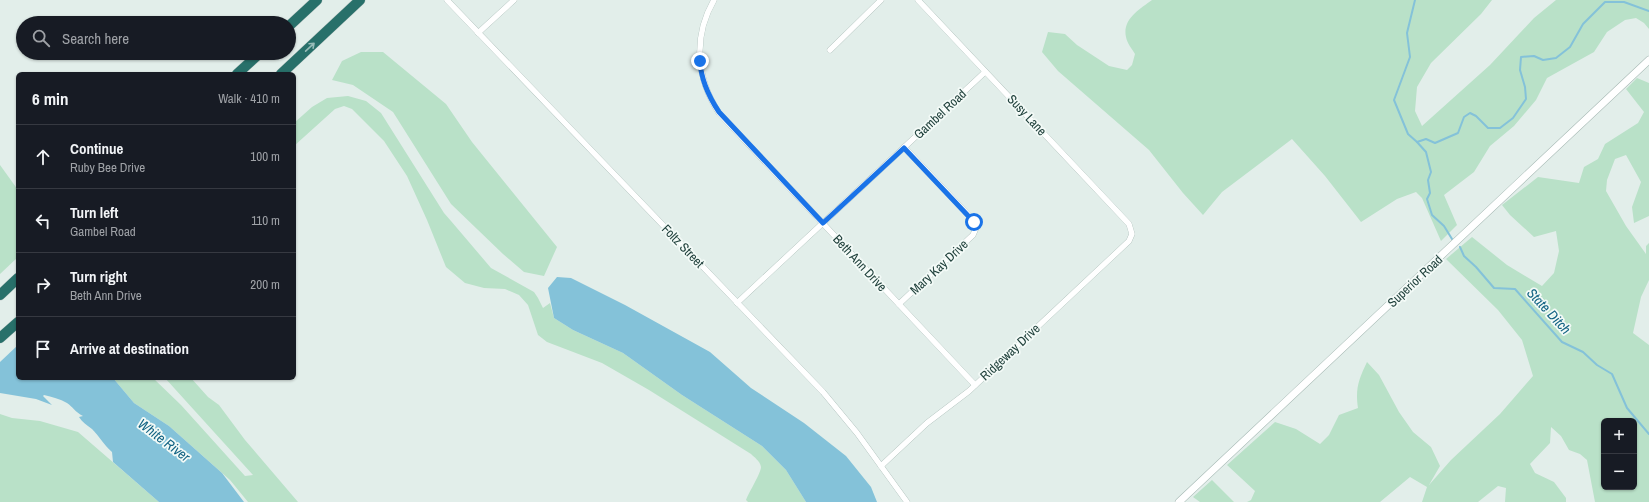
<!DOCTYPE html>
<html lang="en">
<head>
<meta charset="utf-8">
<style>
  :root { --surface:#171b24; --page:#20242c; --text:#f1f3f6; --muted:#9ea1a6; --line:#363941 }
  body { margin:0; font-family:"Archivo Narrow",sans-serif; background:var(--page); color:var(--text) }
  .controls { position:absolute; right:12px; bottom:12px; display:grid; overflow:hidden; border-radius:6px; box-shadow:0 1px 3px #0004 }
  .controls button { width:36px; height:36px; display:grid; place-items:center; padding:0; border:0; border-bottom:1px solid var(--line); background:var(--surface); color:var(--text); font:20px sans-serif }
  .stop { position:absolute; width:12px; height:12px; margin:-9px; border:3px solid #1a73e8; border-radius:50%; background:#fff }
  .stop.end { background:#1a73e8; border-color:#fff; box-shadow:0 1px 4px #0008 }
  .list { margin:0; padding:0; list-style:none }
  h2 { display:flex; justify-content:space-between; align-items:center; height:52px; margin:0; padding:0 16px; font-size:17px }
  h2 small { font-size:13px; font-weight:400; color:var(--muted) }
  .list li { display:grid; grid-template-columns:26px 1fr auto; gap:12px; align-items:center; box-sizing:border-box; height:64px; padding:0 16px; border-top:1px solid var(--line) }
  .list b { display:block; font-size:15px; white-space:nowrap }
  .list p { margin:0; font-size:13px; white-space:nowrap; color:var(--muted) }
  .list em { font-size:13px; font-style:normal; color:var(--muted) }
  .icon { flex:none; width:22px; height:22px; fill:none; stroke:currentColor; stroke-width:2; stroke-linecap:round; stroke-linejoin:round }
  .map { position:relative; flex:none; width:1649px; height:502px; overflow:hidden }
  .search { position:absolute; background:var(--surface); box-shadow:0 1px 3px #0004; left:16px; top:16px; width:280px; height:44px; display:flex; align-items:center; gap:10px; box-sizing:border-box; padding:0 14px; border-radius:22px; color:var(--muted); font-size:15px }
  .panel { position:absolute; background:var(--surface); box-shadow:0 1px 3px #0004; left:16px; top:72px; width:280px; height:308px; border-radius:6px }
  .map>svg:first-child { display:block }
</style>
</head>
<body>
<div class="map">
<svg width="1649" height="502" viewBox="0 0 1649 502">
  <rect width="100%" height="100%" fill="#e2eeea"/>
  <g fill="#b9e1c8" fill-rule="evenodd">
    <path d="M1152,0H1492L1481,14L1431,63L1417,87L1415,111L1422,126L1490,65L1534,18L1556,0H1649V29L1644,23L1636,18L1625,20L1607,32L1594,52L1547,78L1536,100L1514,126L1490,146L1474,172L1444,195L1457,225L1441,241L1422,198L1416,192L1397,199L1361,222L1325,176L1292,139L1222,192L1203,215L1183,193L1149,150L1058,71L1042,52L1048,32L1065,34L1077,45L1109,66L1127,70L1132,65L1135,54C1132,49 1127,43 1126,37C1122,19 1140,9 1152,0Z"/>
    <polygon points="361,52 383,52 446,104 472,142 557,247 544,276 524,272 503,254 451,204 393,112 353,85 332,80 342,61"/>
    <path d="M1637,78L1649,83V216L1634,223L1632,207L1641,182L1626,155L1615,159L1607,180L1606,191L1626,226L1646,254V246L1649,243V280L1641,297L1633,333L1649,345V502H1595L1587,460L1580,454L1569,450L1561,436L1551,427L1550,443L1530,464L1535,473L1554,482L1566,498V502H1505L1506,488L1498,486L1478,502H1422L1427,487L1410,477L1380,502H1247L1251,500L1255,491L1227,465L1275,422L1296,429L1320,444L1329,435L1339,415L1358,408C1355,388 1359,379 1367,362L1379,375L1399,412L1413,432L1431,447L1440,466L1429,485L1451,460L1500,414L1533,376L1522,340L1498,310L1446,259L1472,237L1507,265L1542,286L1554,273L1559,251L1556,231L1534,237L1510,215L1502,205L1538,177L1579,183L1584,167L1598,159L1605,144L1638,123L1644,112L1626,89ZM1604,421H1634V487H1604Z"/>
    <path d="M348,96L366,101L381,113L444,213L451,221L491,268L534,292L538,298L543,308L550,303L554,318L573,330L623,353L682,395L762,446L786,470L806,502H748L746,500C749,492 761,473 761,467C760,461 754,457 751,454L649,390L602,363L547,342L538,335L528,305L519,295L505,289L484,288L465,283L446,267L427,220L407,176L384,141L352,109L344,106L335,109L294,146V123L312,107L327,98Z"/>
    <polygon points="0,165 18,190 18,257 0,274"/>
    <polygon points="113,378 153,378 181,405 245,476 253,475 165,378 191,378 208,397 219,405 245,440 298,502 248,502 230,480 169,426 134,403"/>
    <polygon points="0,414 12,418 40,421 78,432 159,502 0,502"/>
    <polygon points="1212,480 1234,502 1200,502 1193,497"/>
  </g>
  <g fill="#84c2d9">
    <polygon points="557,277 571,278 625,305 710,352 751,388 804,423 846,456 871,487 877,502 806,502 786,470 762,446 682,395 623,353 573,330 554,318 548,288"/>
    <path d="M0,330L18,333V378H113L134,403L169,426L222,473L244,502H159L113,462L112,452C104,445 99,436 92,429C87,425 82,422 79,417L83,416C75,412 73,407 67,403C60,399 52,397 44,395L43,396L52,405L36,399L0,393Z"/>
  </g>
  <polygon fill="#e2eeea" points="0,328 18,331 18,345 0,362"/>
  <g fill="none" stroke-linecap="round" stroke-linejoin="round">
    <g stroke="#84c2d9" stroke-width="2">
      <polyline points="1415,0 1407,33 1410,57 1394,100 1408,134 1417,142 1426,152 1431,172 1428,180 1430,193 1427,199 1432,215 1444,226 1452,239"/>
      <polyline points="1417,142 1426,139 1435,143 1458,133 1464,117 1470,113 1476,116 1488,128 1500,128 1513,118 1526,99 1525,87 1520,70 1521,57 1534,56 1543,60 1556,58 1570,47 1583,24 1605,2 1624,2 1649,11"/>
      <polyline points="1460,247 1464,256 1476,267 1494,288 1515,289 1562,342 1583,352 1597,365 1612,374 1627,408 1649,434"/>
    </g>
    <g stroke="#a4b7b2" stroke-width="6">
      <g id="minor">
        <polyline points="447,0 823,392 857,433 907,502"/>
        <path d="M714,0C693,36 696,78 719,113L975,385"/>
        <polyline points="478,33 514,0"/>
        <polyline points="830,50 881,0"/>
        <polyline points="737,303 985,72"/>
        <polyline points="899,304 973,235 976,228 973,220 904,147"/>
        <polyline points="881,466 927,423 969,391 1129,241 1132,234 1129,224 918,0"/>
      </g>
    </g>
    <g stroke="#a4b7b2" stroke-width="8">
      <polyline id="tertiary" points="1179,502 1649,60"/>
    </g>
    <g stroke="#c1cac8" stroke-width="11">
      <g id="motorway">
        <polyline points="289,26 317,0"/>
        <polyline points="237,74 260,53"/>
        <polyline points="281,74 360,0"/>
        <polyline points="0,295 18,278"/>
        <polyline points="0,338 18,322"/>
      </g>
    </g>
    <use href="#minor" stroke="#fff" stroke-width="5.5"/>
    <use href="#tertiary" stroke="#fff" stroke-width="7"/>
    <use href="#motorway" stroke="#28706a" stroke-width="10"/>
  </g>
  <defs><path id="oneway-shaft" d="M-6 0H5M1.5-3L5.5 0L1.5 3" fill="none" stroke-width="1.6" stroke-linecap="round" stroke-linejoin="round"/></defs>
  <use stroke="#98bcb8" href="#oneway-shaft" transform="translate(310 47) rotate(-43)"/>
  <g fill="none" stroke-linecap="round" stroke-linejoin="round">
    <path stroke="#1a73e8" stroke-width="5" d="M700,61C701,79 709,97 719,112L823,223L904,148L974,222"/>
  </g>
  <g text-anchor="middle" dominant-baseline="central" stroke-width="3.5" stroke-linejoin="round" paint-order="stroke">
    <g font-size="13" fill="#20413c" stroke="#f3faf7">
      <text transform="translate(940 114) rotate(-43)">Gambel Road</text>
      <text transform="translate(1027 115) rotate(47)">Susy Lane</text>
      <text transform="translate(683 246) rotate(46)">Foltz Street</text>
      <text transform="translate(860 263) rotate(47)">Beth Ann Drive</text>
      <text transform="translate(939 267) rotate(-43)">Mary Kay Drive</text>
      <text transform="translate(1415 281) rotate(-43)">Superior Road</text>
      <text transform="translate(1010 352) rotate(-43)">Ridgeway Drive</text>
    </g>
    <g font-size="14" font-style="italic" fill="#136484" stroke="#f3faf7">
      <text transform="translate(1549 311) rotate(47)">State Ditch</text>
      <text transform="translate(164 440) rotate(37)">White River</text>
    </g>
  </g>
</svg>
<div class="controls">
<button>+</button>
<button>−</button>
</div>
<div class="stop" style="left:974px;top:222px"></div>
<div class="stop end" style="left:700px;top:61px"></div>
<div class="search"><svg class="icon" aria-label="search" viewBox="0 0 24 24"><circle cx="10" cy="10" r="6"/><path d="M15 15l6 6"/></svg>Search here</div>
<section class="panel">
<h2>6 min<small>Walk · 410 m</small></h2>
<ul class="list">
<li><svg class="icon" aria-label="ahead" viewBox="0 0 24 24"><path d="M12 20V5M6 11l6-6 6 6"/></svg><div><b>Continue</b><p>Ruby Bee Drive</p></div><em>100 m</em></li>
<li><svg class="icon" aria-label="left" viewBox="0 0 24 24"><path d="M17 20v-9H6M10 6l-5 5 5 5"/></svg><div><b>Turn left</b><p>Gambel Road</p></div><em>110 m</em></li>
<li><svg class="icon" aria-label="right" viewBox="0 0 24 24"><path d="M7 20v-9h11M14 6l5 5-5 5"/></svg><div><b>Turn right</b><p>Beth Ann Drive</p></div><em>200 m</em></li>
<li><svg class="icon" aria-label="arrive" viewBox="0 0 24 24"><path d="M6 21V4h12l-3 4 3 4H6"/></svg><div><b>Arrive at destination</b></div></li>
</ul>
</section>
</div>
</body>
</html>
